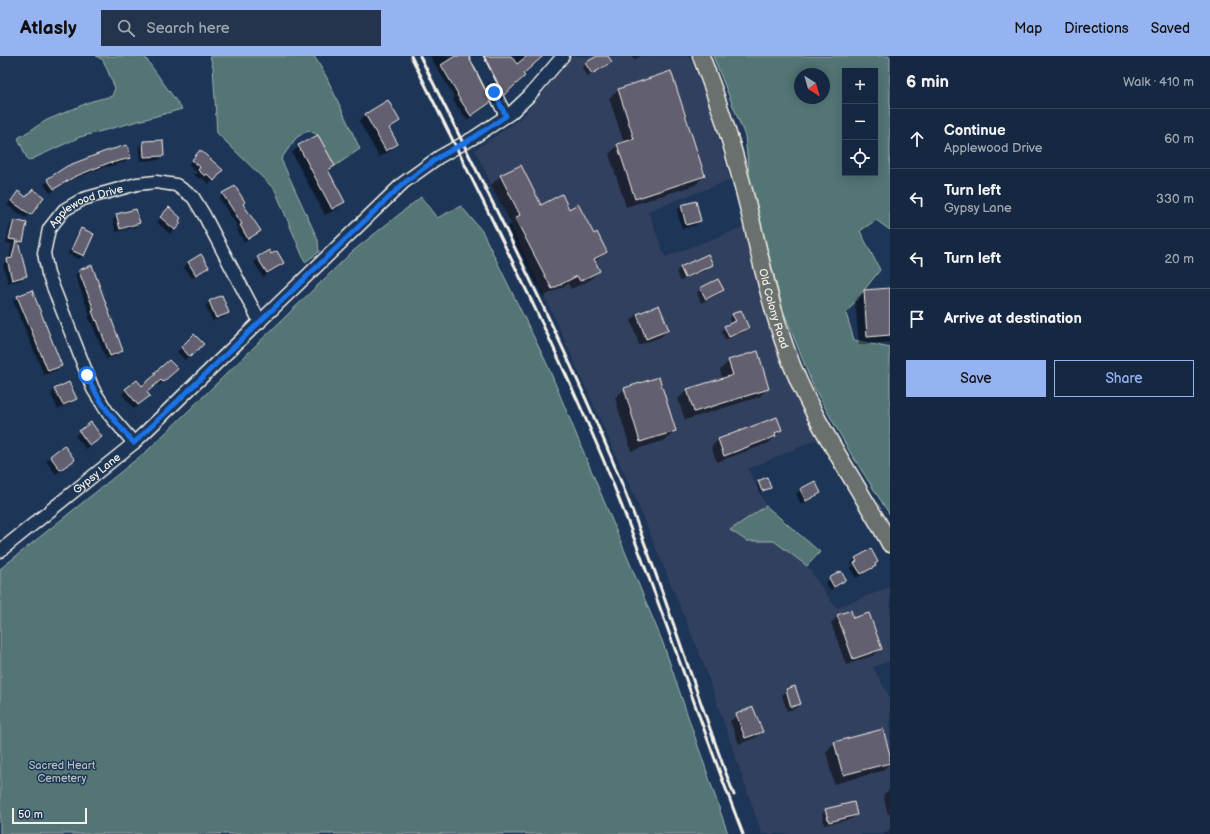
<!DOCTYPE html>
<html lang="en">
<head>
<meta charset="utf-8">
<style>
  :root { --surface:#162841; --page:#23344c; --text:#f1f3f6; --muted:#9ea6b1; --line:#35445a; --accent:#95b2f1 }
  body { margin:0; font-family:"Balsamiq Sans",sans-serif; background:var(--page); color:var(--text) }
  .controls { position:absolute; right:12px; top:12px; display:grid; overflow:hidden; border-radius:0px; box-shadow:0 2px 10px #0003 }
  .controls button { width:36px; height:36px; display:grid; place-items:center; padding:0; border:0; border-bottom:1px solid var(--line); background:var(--surface); color:var(--text); font:20px sans-serif }
  .compass { position:absolute; left:794px; top:12px; width:36px; height:36px; border-radius:50%; background:var(--surface); box-shadow:0 2px 10px #0003; rotate:143deg }
  .scale { position:absolute; left:12px; bottom:10px; width:75px; box-sizing:border-box; padding-left:4px; border:2px solid #f4f1e8; border-top:0; font-size:11px; line-height:14px; white-space:nowrap; color:#f4f1e8; -webkit-text-stroke:3px #1d3557; paint-order:stroke }
  .stop { position:absolute; width:12px; height:12px; margin:-9px; border:3px solid #1a73e8; border-radius:50%; background:#fff }
  .stop.end { background:#1a73e8; border-color:#fff; box-shadow:0 1px 4px #0008 }
  .list { margin:0; padding:0; list-style:none }
  h2 { display:flex; justify-content:space-between; align-items:center; height:52px; margin:0; padding:0 16px; font-size:17px }
  h2 small { font-size:13px; font-weight:400; color:var(--muted) }
  .list li { display:grid; grid-template-columns:26px 1fr auto; gap:12px; align-items:center; box-sizing:border-box; height:60px; padding:0 16px; border-top:1px solid var(--line) }
  .list b { display:block; font-size:15px; white-space:nowrap }
  .list p { margin:0; font-size:13px; white-space:nowrap; color:var(--muted) }
  .list em { font-size:13px; font-style:normal; color:var(--muted) }
  .actions { display:flex; gap:8px; padding:12px 16px }
  .actions a { flex:1; padding:9px 0; border:1px solid var(--accent); border-radius:0px; text-align:center; font-size:14px; color:var(--accent) }
  .actions .main { background:var(--accent); color:#111 }
  .icon { flex:none; width:22px; height:22px; fill:none; stroke:currentColor; stroke-width:2; stroke-linecap:round; stroke-linejoin:round }
  .map { position:relative; flex:none; width:890px; height:778px; overflow:hidden }
  header { display:flex; align-items:center; gap:24px; box-sizing:border-box; height:56px; padding:0 20px; background:var(--accent); color:#111 }
  header strong { font-size:19px }
  nav { display:flex; gap:22px; margin-inline-start:auto; font-size:14px }
  .search { width:280px; height:36px; background:var(--page); display:flex; align-items:center; gap:10px; box-sizing:border-box; padding:0 14px; border-radius:0px; color:var(--muted); font-size:15px }
  main { display:flex }
  aside { flex:1; background:var(--surface) }
  .map>svg:first-child { display:block }
</style>
</head>
<body>
<header>
<strong>Atlasly</strong>
<div class="search"><svg class="icon" aria-label="search" viewBox="0 0 24 24"><circle cx="10" cy="10" r="6"/><path d="M15 15l6 6"/></svg>Search here</div>
<nav><a>Map</a><a>Directions</a><a>Saved</a></nav>
</header>
<main>
<div class="map">
<svg width="890" height="778" viewBox="0 0 890 778">
  <rect width="100%" height="100%" fill="#1d3557"/>
  <filter id="ink" filterUnits="userSpaceOnUse"><feTurbulence type="fractalNoise" baseFrequency=".025" numOctaves="2"/><feDisplacementMap in="SourceGraphic" scale="8" xChannelSelector="R" yChannelSelector="G"/><feConvolveMatrix kernelMatrix="1 2 1 2 8 2 1 2 1" color-interpolation-filters="sRGB"/></filter>
  <g filter="url(#ink)">
    <polygon fill="#32415f" points="573,0 689,0 706,39 730,124 648,155 665,201 744,171 762,253 791,323 820,382 748,413 766,450 731,474 747,485 774,485 807,510 836,552 890,531 890,605 873,611 890,642 890,778 762,778 703,606 634,439 556,265 475,94 520,63"/>
    <g fill="#537474" stroke="#a4b2ae" fill-rule="evenodd">
      <polygon points="96,0 144,0 182,53 80,81 28,105 18,82 47,64 92,45 112,40 115,32 103,4"/>
      <polygon points="210,0 314,0 326,20 360,93 335,110 318,79 308,74 296,82 281,103 318,184 319,196 305,206 275,134 217,77 213,11"/>
      <path d="M713,0H890V174L876,164L860,175L880,214L846,257L854,284L890,292V459L850,396L813,330L783,254L750,127L745,80ZM845,15H875V117H845ZM800,18H824V42H800Z"/>
      <polygon points="421,141 437,162 461,150 482,175 547,308 663,587 728,778 0,778 0,513 148,394 353,195"/>
      <polygon points="766,450 820,496 807,510 774,485 747,485 730,474"/>
    </g>
    <g fill="#0007">
      <polygon points="430,0 468,0 485,50 467,64 453,44 455,42"/>
      <polygon points="478,0 537,0 522,18 520,24 500,43"/>
      <polygon points="599,0 607,0 611,6 607,10 587,21 582,12 586,7"/>
      <polygon points="631,0 641,0 634,4"/>
      <polygon points="618,34 704,120 695,129 626,151 609,98 618,89 624,87 609,42"/>
      <polygon points="388,45 399,65 389,74 397,88 390,95 379,101 359,65 365,59"/>
      <polygon points="162,85 163,99 159,104 140,105 139,90 143,86"/>
      <polygon points="299,90 333,110 327,116 344,146 337,153 325,159 292,97"/>
      <polygon points="196,100 213,124 209,128 202,122 200,123 194,119 197,116 188,109"/>
      <polygon points="130,102 125,106 107,111 107,110 69,125 50,137 44,128 68,110"/>
      <polygon points="520,110 541,150 569,154 593,179 606,196 595,206 599,215 590,224 571,233 568,228 543,241 507,172 511,168 491,129 500,120"/>
      <polygon points="33,134 30,158 26,162 7,149 18,136 26,142"/>
      <polygon points="223,138 242,148 259,175 255,179 244,186 237,174 239,173 219,142"/>
      <polygon points="681,150 700,165 696,169 682,173 677,154"/>
      <polygon points="165,157 180,167 170,178 157,166"/>
      <polygon points="117,159 139,167 135,171 116,176 113,164"/>
      <polygon points="14,165 22,185 18,189 26,220 21,224 8,227 3,208 9,203 12,188 6,187 10,169"/>
      <polygon points="81,173 84,199 79,203 68,198 77,178"/>
      <polygon points="708,199 712,208 708,213 680,225 676,216 680,212"/>
      <polygon points="258,202 283,207 279,211 263,221 254,206"/>
      <polygon points="189,206 208,211 192,222 184,211"/>
      <polygon points="80,215 122,295 118,299 106,303 92,268 91,268 88,260 90,259 75,219"/>
      <polygon points="701,232 723,234 719,238 701,247 697,237"/>
      <polygon points="890,233 890,286 859,289 855,244 864,235"/>
      <polygon points="18,241 61,309 57,314 44,319 13,245"/>
      <polygon points="210,245 228,256 224,261 212,265 206,250"/>
      <polygon points="637,258 667,274 661,281 639,289 631,265"/>
      <polygon points="733,258 748,271 744,276 725,284 721,275 725,271 731,268 729,263"/>
      <polygon points="194,279 202,288 185,304 177,296"/>
      <polygon points="729,305 768,332 759,341 685,364 678,343 687,334 722,323 720,314"/>
      <polygon points="155,317 172,318 158,330 156,328 146,336 149,340 134,353 122,338 126,334 142,331 152,323 151,321"/>
      <polygon points="659,322 675,375 666,384 631,395 615,342 624,333"/>
      <polygon points="55,333 75,342 71,347 58,353 51,338"/>
      <polygon points="776,362 781,374 769,387 717,406 711,391 718,384"/>
      <polygon points="80,375 101,381 86,393 75,380"/>
      <polygon points="64,391 70,408 56,418 46,405"/>
      <polygon points="758,426 770,431 760,437 757,428"/>
      <polygon points="815,426 820,437 816,441 801,448 796,438 800,434"/>
      <polygon points="855,503 874,508 874,509 870,514 856,522 850,512 853,510 851,507"/>
      <polygon points="830,523 845,524 841,528 830,534 825,527"/>
      <polygon points="838,560 881,593 874,599 846,609 831,567"/>
      <polygon points="795,631 800,648 796,652 787,655 782,639 786,634"/>
      <polygon points="737,659 761,676 755,682 739,688 730,665"/>
      <polygon points="834,687 890,703 890,707 882,715 834,728 826,696"/>
      <polygon points="890,733 890,758 888,758 883,739"/>
      <polygon points="826,754 856,758 852,763 824,769 822,758"/>
      <polygon points="890,773 890,778 879,778 887,776"/>
    </g>
    <g fill="#625e71" stroke="#f4f1e8">
      <polygon points="455,0 469,0 491,46 471,60 457,39 458,38 441,9"/>
      <polygon points="484,0 511,0 517,8 527,0 543,0 523,18 525,20 504,39"/>
      <polygon points="597,0 608,0 612,6 592,18 585,7"/>
      <polygon points="671,15 705,120 635,143 617,88 634,83 618,33"/>
      <polygon points="388,44 400,65 389,72 398,88 386,95 365,58"/>
      <polygon points="318,79 335,110 328,114 345,146 332,153 298,89"/>
      <polygon points="163,84 164,100 144,101 143,85"/>
      <polygon points="127,89 131,102 111,107 111,106 74,121 54,133 47,123 67,110 106,95"/>
      <polygon points="200,94 223,114 214,125 207,118 205,120 198,114 200,111 192,104"/>
      <polygon points="521,109 541,149 562,138 569,153 578,148 594,178 597,176 607,196 594,203 600,215 580,225 577,220 552,233 515,162 520,159 500,119"/>
      <polygon points="235,130 245,146 243,148 261,175 248,183 240,169 242,168 222,137"/>
      <polygon points="33,133 44,141 31,159 11,145 18,135 26,141"/>
      <polygon points="696,145 701,165 686,169 681,149"/>
      <polygon points="169,151 181,162 179,165 181,167 175,174 160,161"/>
      <polygon points="136,153 140,167 120,173 116,158"/>
      <polygon points="14,164 27,167 23,186 18,185 27,220 12,224 7,203 12,202 16,184 9,183"/>
      <polygon points="81,172 94,178 84,200 71,194"/>
      <polygon points="269,194 271,198 277,195 284,207 267,217 257,201"/>
      <polygon points="201,198 209,211 196,219 188,206"/>
      <polygon points="708,198 713,209 685,222 680,211"/>
      <polygon points="92,209 123,295 110,300 97,264 96,265 92,255 94,254 79,216 79,214"/>
      <polygon points="718,223 724,234 706,243 700,232"/>
      <polygon points="890,232 890,279 867,281 864,234"/>
      <polygon points="32,234 62,310 48,315 17,240"/>
      <polygon points="222,239 229,257 216,262 209,245"/>
      <polygon points="659,249 669,274 646,283 637,258"/>
      <polygon points="741,254 749,272 729,281 724,270 736,265 732,258"/>
      <polygon points="194,278 204,288 190,301 181,291"/>
      <polygon points="758,295 769,333 694,356 687,333 733,319 728,304"/>
      <polygon points="169,304 178,313 163,326 161,324 147,336 150,340 138,349 125,333 137,324 142,330 156,318 154,317"/>
      <polygon points="659,321 676,375 640,386 624,332"/>
      <polygon points="69,326 77,343 63,349 54,333"/>
      <polygon points="777,361 782,374 775,377 776,380 724,400 718,383"/>
      <polygon points="91,366 102,381 90,390 79,375"/>
      <polygon points="64,389 75,404 60,414 50,400"/>
      <polygon points="767,421 771,432 762,435 758,425"/>
      <polygon points="815,425 821,437 806,445 800,433"/>
      <polygon points="871,493 878,506 875,508 876,510 861,518 854,507 857,505 855,502"/>
      <polygon points="841,515 846,524 834,531 829,522"/>
      <polygon points="851,554 853,562 869,557 882,593 853,603 837,559"/>
      <polygon points="795,630 801,648 791,651 786,633"/>
      <polygon points="753,651 763,676 745,682 736,658"/>
      <polygon points="883,673 890,699 890,707 843,719 834,686"/>
      <polygon points="854,746 857,759 829,766 825,753"/>
    </g>
    <g fill="none" stroke-linecap="round" stroke-linejoin="round">
      <g stroke="#f4f1e8" stroke-width="15">
        <g id="minor">
          <polyline points="476,0 506,60"/>
          <path id="s1" d="M134,387L108,357L93,333L48,218L44,197L49,173L64,154L83,143L137,128L156,126L176,129L193,141L204,159L260,266"/>
          <path id="s2" d="M0,495L134,387L403,127L439,101L473,82L511,57L529,40L563,0"/>
        </g>
      </g>
      <g stroke="#f4f1e8" stroke-width="19">
        <g id="major">
          <path id="s3" d="M701,0C717,41 731,84 742,127C757,183 767,241 787,296C805,347 834,392 861,438C871,455 881,471 890,488"/>
        </g>
      </g>
      <use href="#minor" stroke="#1d3557" stroke-width="12"/>
      <use href="#major" stroke="#6b706d" stroke-width="16"/>
      <g stroke="#f4f1e8" stroke-width="3">
        <path d="M411,0C477,134 545,266 603,403C654,527 695,654 743,778"/>
        <path d="M420,0C485,133 554,265 611,401C657,512 692,627 734,739"/>
      </g>
    </g>
  </g>
  <g fill="none" stroke-linecap="round" stroke-linejoin="round" filter="url(#ink)">
    <path stroke="#1a73e8" stroke-width="5" d="M87,319C98,346 115,365 134,387L404,127L439,101L473,82L506,60L494,36"/>
  </g>
  <g text-anchor="middle" dominant-baseline="central" stroke-width="3" stroke-linejoin="round" paint-order="stroke">
    <g font-size="11" fill="#f4f1e8" stroke="#1d3557">
      <text stroke="none"><textPath href="#s1" startOffset="283">Applewood Drive</textPath></text>
      <text stroke="none"><textPath href="#s3" startOffset="263">Old Colony Road</textPath></text>
      <text stroke="none"><textPath href="#s2" startOffset="124">Gypsy Lane</textPath></text>
    </g>
    <g font-size="11" fill="#b4bfba" stroke="#1d3557">
      <text x="62" y="709">Sacred Heart<tspan x="62" dy="13">Cemetery</tspan></text>
    </g>
  </g>
</svg>
<div class="controls">
<button>+</button>
<button>−</button>
<button><svg class="icon" aria-label="locate" viewBox="0 0 24 24"><circle cx="12" cy="12" r="6"/><path d="M12 2v4M12 18v4M2 12h4M18 12h4"/></svg></button>
</div>
<svg class="compass" viewBox="-18 -18 36 36"><path d="M0-13l5 13h-10z" fill="#e53935"/><path d="M0 13l5-13h-10z" fill="#9ea6b1"/></svg>
<div class="scale">50 m</div>
<div class="stop" style="left:87px;top:319px"></div>
<div class="stop end" style="left:494px;top:36px"></div>
</div>
<aside>
<h2>6 min<small>Walk · 410 m</small></h2>
<ul class="list">
<li><svg class="icon" aria-label="ahead" viewBox="0 0 24 24"><path d="M12 20V5M6 11l6-6 6 6"/></svg><div><b>Continue</b><p>Applewood Drive</p></div><em>60 m</em></li>
<li><svg class="icon" aria-label="left" viewBox="0 0 24 24"><path d="M17 20v-9H6M10 6l-5 5 5 5"/></svg><div><b>Turn left</b><p>Gypsy Lane</p></div><em>330 m</em></li>
<li><svg class="icon" aria-label="left" viewBox="0 0 24 24"><path d="M17 20v-9H6M10 6l-5 5 5 5"/></svg><div><b>Turn left</b></div><em>20 m</em></li>
<li><svg class="icon" aria-label="arrive" viewBox="0 0 24 24"><path d="M6 21V4h12l-3 4 3 4H6"/></svg><div><b>Arrive at destination</b></div></li>
</ul>
<div class="actions"><a class="main">Save</a><a>Share</a></div>
</aside>
</main>
</body>
</html>
